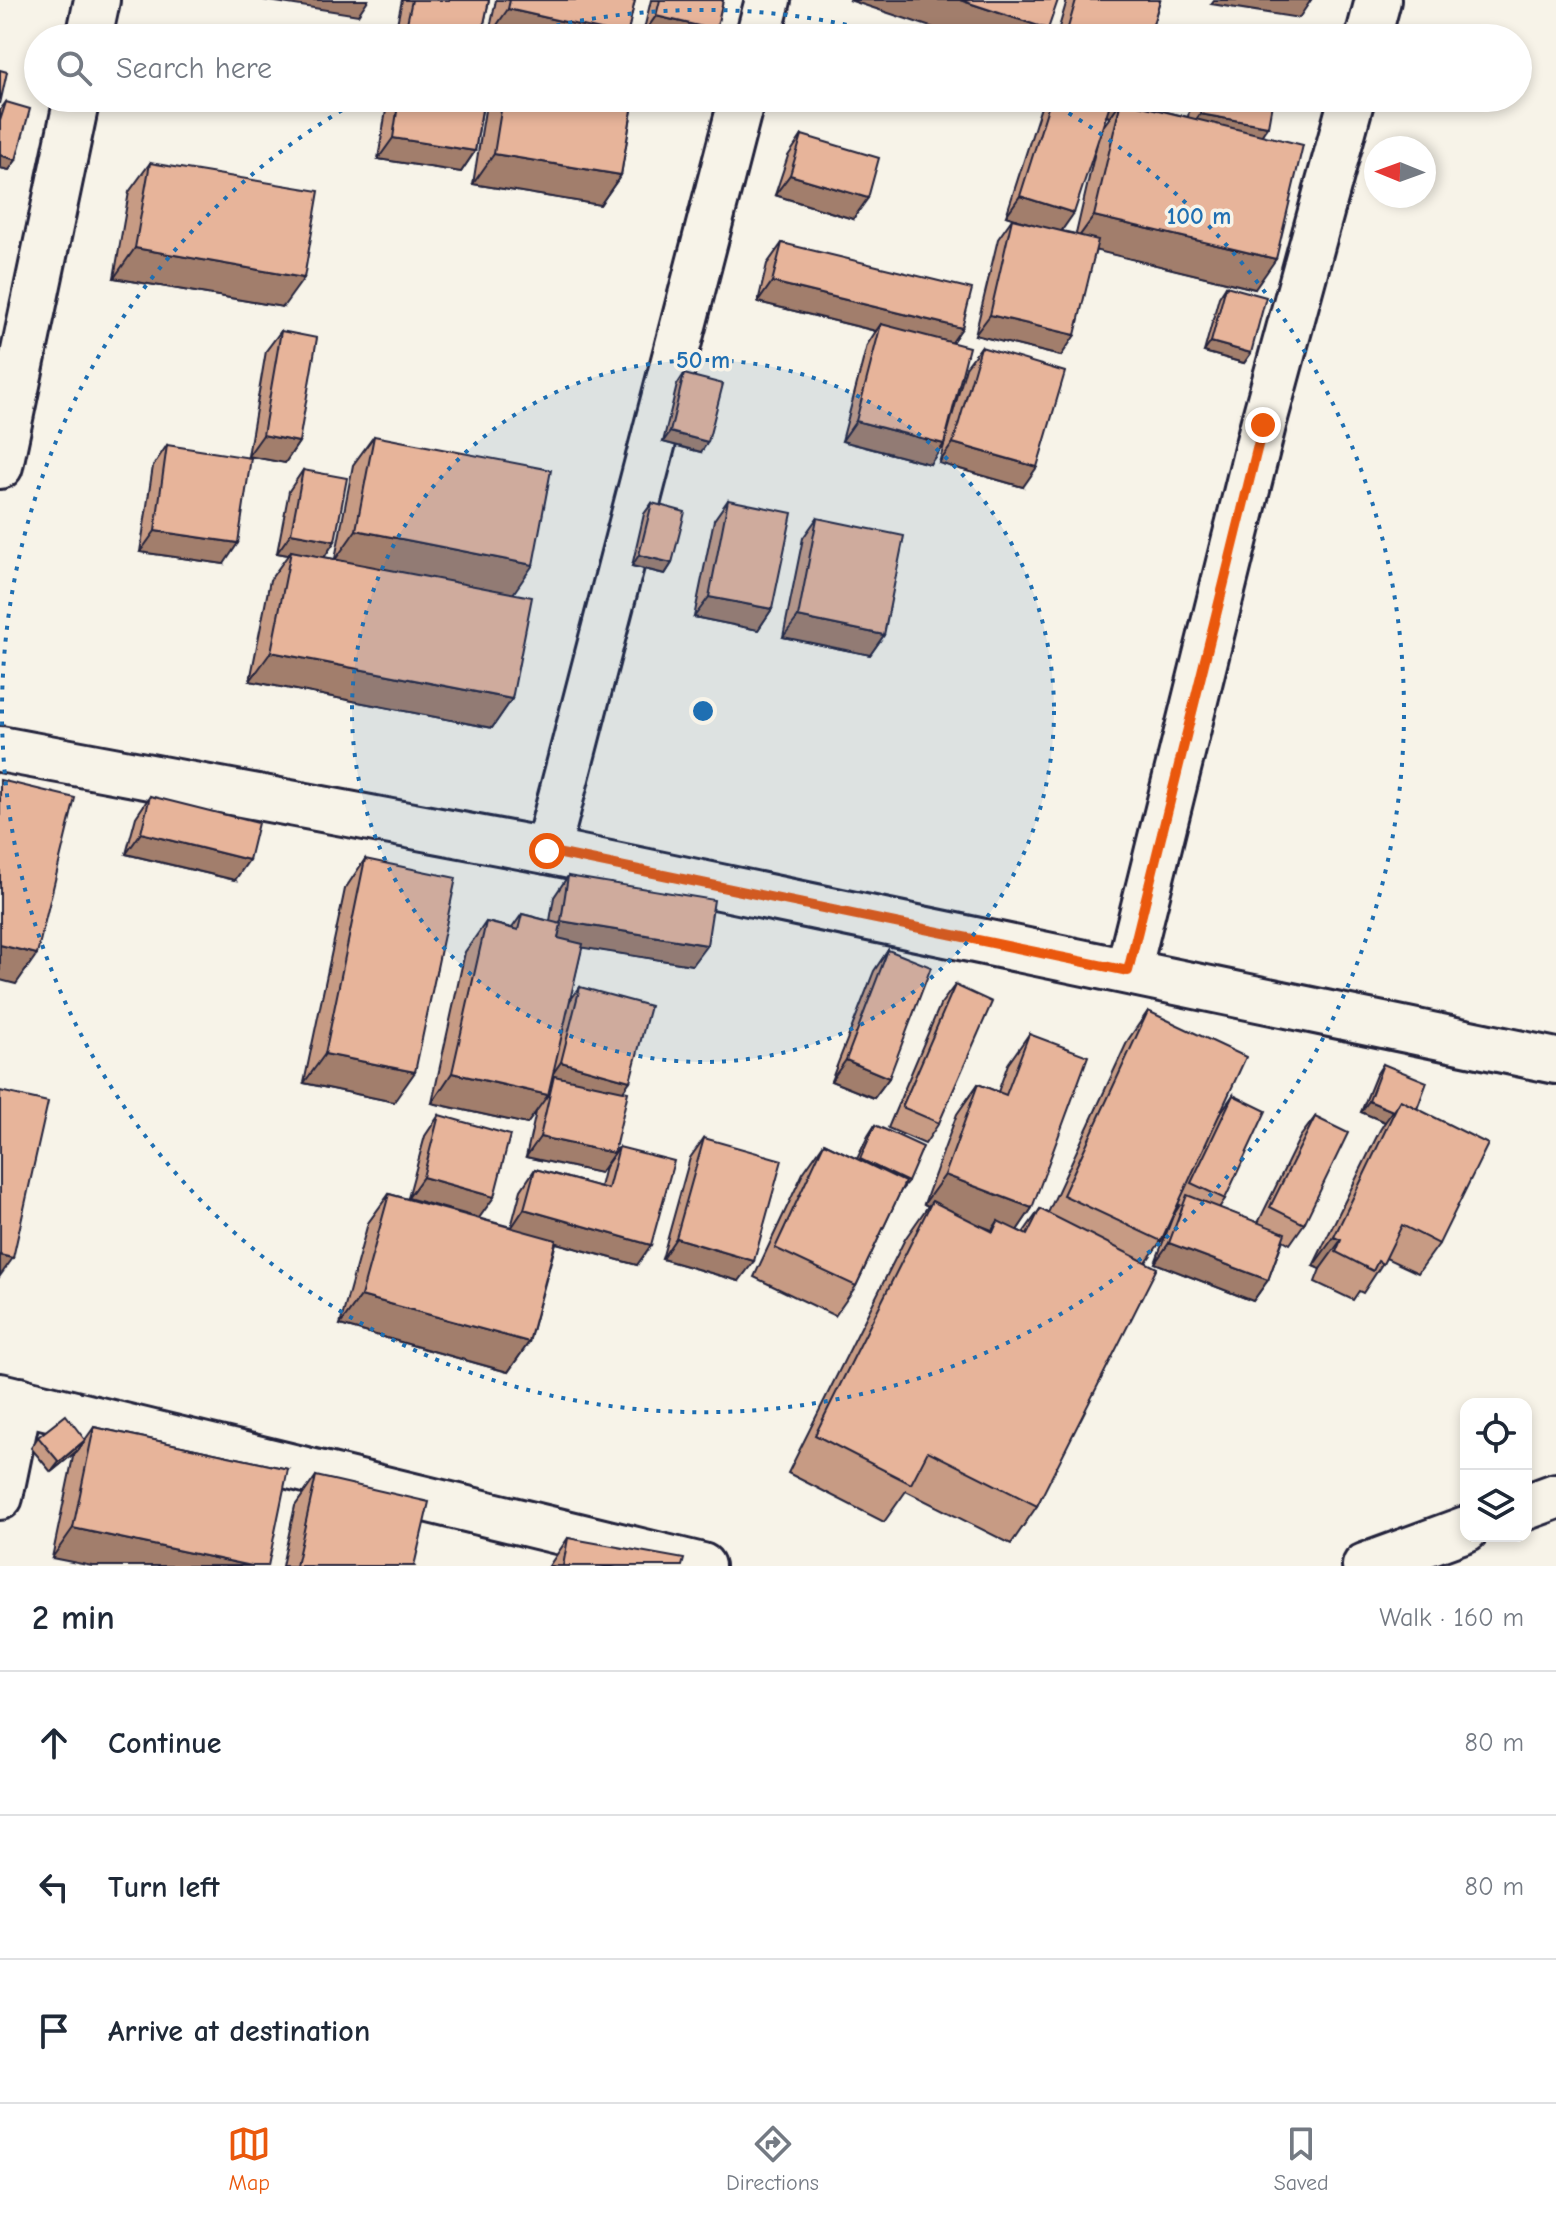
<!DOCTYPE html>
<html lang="en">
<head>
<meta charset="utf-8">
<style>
  :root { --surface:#fff; --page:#f6f6f7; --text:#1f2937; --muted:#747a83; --line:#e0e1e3; --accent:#ea580c }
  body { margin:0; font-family:"Comic Neue",sans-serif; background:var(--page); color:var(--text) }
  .controls { position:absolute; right:24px; bottom:24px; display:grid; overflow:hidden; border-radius:16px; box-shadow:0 4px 12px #0003 }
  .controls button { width:72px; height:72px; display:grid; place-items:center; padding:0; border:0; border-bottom:2px solid var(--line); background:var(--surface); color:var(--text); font:40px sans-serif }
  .compass { position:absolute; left:1364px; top:136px; width:72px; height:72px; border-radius:50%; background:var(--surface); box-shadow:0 4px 12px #0003; rotate:271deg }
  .stop { position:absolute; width:24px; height:24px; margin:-18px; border:6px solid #ea580c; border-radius:50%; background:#fff }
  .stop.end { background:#ea580c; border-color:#fff; box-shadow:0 2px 8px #0008 }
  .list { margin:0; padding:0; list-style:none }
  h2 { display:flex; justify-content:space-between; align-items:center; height:104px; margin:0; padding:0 32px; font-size:34px }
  h2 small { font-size:26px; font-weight:400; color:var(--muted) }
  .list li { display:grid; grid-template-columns:52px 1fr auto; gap:24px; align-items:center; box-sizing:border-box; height:144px; padding:0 32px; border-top:2px solid var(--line) }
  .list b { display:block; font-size:30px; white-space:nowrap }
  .list em { font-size:26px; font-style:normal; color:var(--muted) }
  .icon { flex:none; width:44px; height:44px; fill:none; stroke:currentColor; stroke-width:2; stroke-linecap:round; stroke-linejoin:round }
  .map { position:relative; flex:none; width:1556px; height:1566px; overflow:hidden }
  .search { position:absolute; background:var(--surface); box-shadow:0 4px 12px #0003; left:24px; right:24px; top:24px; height:88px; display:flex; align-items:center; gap:20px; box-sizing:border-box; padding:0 28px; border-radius:44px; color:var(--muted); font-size:30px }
  .sheet { height:536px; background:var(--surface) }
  nav { display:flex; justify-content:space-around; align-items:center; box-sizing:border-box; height:112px; border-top:2px solid var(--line); background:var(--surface); font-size:22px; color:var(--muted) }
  nav a { display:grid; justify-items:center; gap:4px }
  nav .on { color:var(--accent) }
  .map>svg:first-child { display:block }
</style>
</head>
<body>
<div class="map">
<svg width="1556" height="1566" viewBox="0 0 1556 1566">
  <rect width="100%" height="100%" fill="#f7f3e8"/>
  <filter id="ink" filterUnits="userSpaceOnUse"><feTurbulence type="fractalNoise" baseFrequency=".0125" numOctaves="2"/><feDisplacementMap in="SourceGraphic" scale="16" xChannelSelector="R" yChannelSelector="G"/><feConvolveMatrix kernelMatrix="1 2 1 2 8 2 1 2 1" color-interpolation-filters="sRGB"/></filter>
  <g filter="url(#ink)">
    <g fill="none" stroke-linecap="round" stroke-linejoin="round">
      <g stroke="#22223b" stroke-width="50">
        <g id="minor">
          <polyline points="89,38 97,0"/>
          <polyline points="758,38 768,0"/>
          <polyline points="1368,38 1378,0"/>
          <polyline points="0,466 77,98"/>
          <polyline points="0,749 547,851 1556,1061"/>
          <polyline points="547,851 742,98"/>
          <polyline points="1128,971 1263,425 1352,98"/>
          <polyline points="0,1396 702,1566"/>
          <polyline points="0,1497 20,1400"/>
          <polyline points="1526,1507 1556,1496"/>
          <polyline points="1365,1566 1466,1529"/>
        </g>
      </g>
      <use href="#minor" stroke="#f7f3e8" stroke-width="44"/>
    </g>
    <g fill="#c79b84" stroke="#22223b" stroke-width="2" fill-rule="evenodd">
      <polygon points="402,0 489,0 481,38 394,38"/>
      <polygon points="496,0 635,0 626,38 488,38"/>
      <polygon points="651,0 723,0 716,30 711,38 642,38"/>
      <polygon points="1067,0 1160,0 1149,38 1056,38"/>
      <polygon points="388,98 484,98 475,151 461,172 378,159"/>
      <polygon points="487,98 634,98 621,175 600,205 473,184"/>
      <path d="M1047,98H1132L1129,103L1188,117L1191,98H1273L1262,135L1255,289L1096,250L1061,356L975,335L998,239L1012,219L1022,221L1006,216L1041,107ZM1106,116L1110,117L1102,128ZM1097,143L1076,234L1062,231Z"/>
      <polygon points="6,102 16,160 9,170 0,168 0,110"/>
      <polygon points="802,135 853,219 775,195 788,156"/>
      <polygon points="150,163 283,307 114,278 129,192"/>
      <polygon points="782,243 962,328 952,342 930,464 842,441 867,345 876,331 758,302 767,264"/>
      <polygon points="1226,286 1251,353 1244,363 1204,352 1219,297"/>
      <polygon points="281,331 299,442 285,463 248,456 266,351"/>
      <polygon points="981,347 1023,487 939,463 966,367"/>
      <polygon points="684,374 701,452 663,442 677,385"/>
      <polygon points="374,436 513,594 512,699 492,728 250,681 270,580 288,555 277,553 289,491 303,470 335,541 324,557 335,559 353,465"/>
      <polygon points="167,445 224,564 140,552 153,466"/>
      <polygon points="728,500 772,609 758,630 694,617 714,520"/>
      <polygon points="652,503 672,563 665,574 632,566 644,514"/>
      <polygon points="817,518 884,635 870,655 783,637 803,538"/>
      <polygon points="150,796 235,880 126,854 136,817"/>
      <polygon points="365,859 394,1102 304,1083 345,889"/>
      <polygon points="568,876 692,965 582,947 569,1002 580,987 623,1091 614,1153 600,1173 526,1157 536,1112 527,1124 432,1103 465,952 486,922 512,928 522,914 550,921 554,897"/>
      <polygon points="888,950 889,1078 874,1098 831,1081 874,971"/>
      <polygon points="955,985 939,1123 925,1144 888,1128 940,1005"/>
      <polygon points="1148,1011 1219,1115 1233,1095 1225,1199 1219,1208 1258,1223 1300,1137 1315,1117 1304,1224 1290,1244 1283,1240 1268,1280 1253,1301 1155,1263 1173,1216 1180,1205 1178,1204 1161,1241 1146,1262 1037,1506 1011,1544 906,1491 884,1522 788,1473 905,1239 928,1206 924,1204 957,1114 978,1084 998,1092 1008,1064 1029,1034 1032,1208 1017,1230 1023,1233 1040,1209 1048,1213 1128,1040"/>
      <polygon points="1383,1064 1417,1109 1439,1244 1418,1273 1386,1258 1363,1293 1359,1291 1353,1300 1315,1282 1320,1269 1313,1266 1380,1130 1385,1122 1361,1112 1376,1075"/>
      <polygon points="439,1115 479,1218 408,1198 425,1136"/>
      <polygon points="875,1125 908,1182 900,1192 856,1286 835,1316 754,1277 803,1173 824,1143 857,1159 868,1136"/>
      <polygon points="704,1138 739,1281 662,1259 690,1158"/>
      <polygon points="619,1147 637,1265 556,1243 529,1342 508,1372 340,1325 368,1223 389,1194 511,1227 521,1190 535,1169 600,1187 605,1167"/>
      <polygon points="94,1427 288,1469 52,1558 73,1457"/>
      <polygon points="38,1437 85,1440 78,1450 51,1472 31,1448"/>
      <polygon points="316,1476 414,1566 282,1566 295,1506"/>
      <polygon points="568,1538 682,1566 549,1566"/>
    </g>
    <g fill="#a27e6c" stroke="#22223b" stroke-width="2">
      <polygon points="263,0 368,0 358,15"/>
      <polygon points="849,0 960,0 1048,29 1042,38 964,38"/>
      <polygon points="1214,0 1311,0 1299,18 1211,4"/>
      <polygon points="508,9 627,36 626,38 488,38"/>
      <polygon points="656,16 716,30 711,38 650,38 649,28 643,36 642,36"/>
      <polygon points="407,23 477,38 396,38"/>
      <polygon points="1051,98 1128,98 1132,99 1117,120 1121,101 1110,117 1051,99"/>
      <polygon points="1200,114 1268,126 1254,146 1185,135"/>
      <polygon points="393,138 475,151 461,172 378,159"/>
      <polygon points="494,154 621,175 600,205 473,184"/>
      <polygon points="0,155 16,160 9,170 0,168"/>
      <polygon points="790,175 868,198 853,219 775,195"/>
      <polygon points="1020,196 1074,213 1060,233 1006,216"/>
      <polygon points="1094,216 1276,259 1255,289 1073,245"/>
      <polygon points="135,248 304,278 283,307 114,278"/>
      <polygon points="772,282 962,328 948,348 881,324 876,331 758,302"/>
      <polygon points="990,315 1075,335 1061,356 975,335"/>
      <polygon points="1211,342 1251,353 1244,363 1204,352"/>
      <polygon points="856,421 944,444 930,464 842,441"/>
      <polygon points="670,432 708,442 701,452 663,442"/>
      <polygon points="263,435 299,442 285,463 248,456"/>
      <polygon points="953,443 1037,467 1023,487 939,463"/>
      <polygon points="356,530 533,565 513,594 335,560"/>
      <polygon points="155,531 238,543 224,564 140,552"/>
      <polygon points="291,533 335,541 321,562 291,551 288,555 277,553"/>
      <polygon points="639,555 672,563 665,574 632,566"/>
      <polygon points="709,597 772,609 758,630 694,617"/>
      <polygon points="798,617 884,635 870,655 783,637"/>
      <polygon points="271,652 512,699 492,728 250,681"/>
      <polygon points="141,833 249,860 235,880 126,854"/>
      <polygon points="561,921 707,945 692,965 547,942"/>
      <polygon points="0,945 37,954 16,984 0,980"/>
      <polygon points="325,1054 415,1072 394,1102 304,1083"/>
      <polygon points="846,1060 889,1078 874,1098 831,1081"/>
      <polygon points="561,1062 630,1081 616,1101 554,1076 549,1083 547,1082"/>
      <polygon points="452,1073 548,1095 527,1124 432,1103"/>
      <polygon points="1369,1101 1393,1111 1385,1122 1361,1112"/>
      <polygon points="540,1137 614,1153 600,1173 526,1157"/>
      <polygon points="945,1175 1032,1208 1012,1238 998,1221 992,1230 929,1206 932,1201 928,1206 924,1204"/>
      <polygon points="423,1177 494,1197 479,1218 408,1198"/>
      <polygon points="524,1209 651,1245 637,1265 510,1230"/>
      <polygon points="1334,1237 1341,1240 1320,1269 1313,1266"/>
      <polygon points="676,1238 754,1261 739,1281 662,1259"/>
      <polygon points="1169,1243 1268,1280 1253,1301 1155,1263"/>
      <polygon points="0,1255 13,1258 0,1276"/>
      <polygon points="361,1296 529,1342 508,1372 340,1325"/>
      <polygon points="85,1440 78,1450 51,1472 59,1462"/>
      <polygon points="73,1528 252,1566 92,1566 52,1558"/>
    </g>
    <g fill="#e7b49a" stroke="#22223b" stroke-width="2">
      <polygon points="412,0 489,0 481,38 407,23"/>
      <polygon points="510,0 635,0 627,36 508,9"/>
      <polygon points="660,0 723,0 716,30 656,16"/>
      <polygon points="960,0 1058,0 1048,29"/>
      <polygon points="1076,0 1160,0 1149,38 1065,38"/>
      <polygon points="649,28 689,38 646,38"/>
      <polygon points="0,70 7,72 0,104"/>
      <polygon points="399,98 484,98 475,151 393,138"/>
      <polygon points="503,98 634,98 621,175 494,154"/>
      <polygon points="1051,98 1090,98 1110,104 1074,213 1020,196"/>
      <polygon points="1202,98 1273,98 1268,126 1200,114"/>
      <polygon points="1121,101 1303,145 1276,259 1094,216"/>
      <polygon points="6,102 30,109 16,160 0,155 0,121"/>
      <polygon points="802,135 879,158 868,198 790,175"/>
      <polygon points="150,163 319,191 304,278 135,248"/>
      <polygon points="1012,219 1098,240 1075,335 990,315"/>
      <polygon points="782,243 972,289 962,328 772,282"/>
      <polygon points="1226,286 1266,297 1251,353 1211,342"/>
      <polygon points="881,324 969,347 944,444 856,421"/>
      <polygon points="281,331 317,338 299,442 263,435"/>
      <polygon points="981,347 1065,372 1037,467 953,443"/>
      <polygon points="684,374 723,384 708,442 670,432"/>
      <polygon points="374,436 551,470 533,565 356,530"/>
      <polygon points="167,445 251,458 238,543 155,531"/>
      <polygon points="303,470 347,478 335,541 291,533"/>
      <polygon points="728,500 792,513 772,609 709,597"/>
      <polygon points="652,503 685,512 672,563 639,555"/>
      <polygon points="817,518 904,536 884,635 798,617"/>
      <polygon points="291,551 532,597 512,699 271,652"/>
      <polygon points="0,780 75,798 37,954 0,945"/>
      <polygon points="150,796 258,823 249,860 141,833"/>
      <polygon points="365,859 456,878 415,1072 325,1054"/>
      <polygon points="568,876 714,900 707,945 561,921"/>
      <polygon points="522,914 561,924 558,938 583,944 548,1095 452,1073 486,922 518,930"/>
      <polygon points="888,950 931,967 889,1078 846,1060"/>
      <polygon points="955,985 992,1002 939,1123 902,1107"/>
      <polygon points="580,987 650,1006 630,1081 561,1062"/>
      <polygon points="1148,1011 1246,1057 1161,1241 1063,1195"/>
      <polygon points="1029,1034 1088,1056 1032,1208 945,1175 978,1084 1006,1095"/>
      <polygon points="1383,1064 1427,1082 1417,1109 1400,1100 1393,1111 1369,1101"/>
      <polygon points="554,1076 628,1092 614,1153 540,1137"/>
      <polygon points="0,1091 48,1102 13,1258 0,1255"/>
      <polygon points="1233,1095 1266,1111 1225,1199 1191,1183"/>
      <polygon points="1400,1100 1488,1144 1439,1244 1402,1225 1383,1264 1378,1261 1373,1271 1336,1252 1341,1240 1334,1237"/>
      <polygon points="439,1115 510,1135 494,1197 423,1177"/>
      <polygon points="1315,1117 1348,1133 1304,1224 1270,1207"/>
      <polygon points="875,1125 923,1147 908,1182 860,1159"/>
      <polygon points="704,1138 782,1160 754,1261 676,1238"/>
      <polygon points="824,1143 905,1182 856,1286 775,1248"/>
      <polygon points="619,1147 674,1161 651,1245 524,1209 535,1169 608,1189"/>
      <polygon points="389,1194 556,1240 529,1342 361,1296"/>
      <polygon points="1187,1195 1285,1233 1268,1280 1169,1243"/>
      <polygon points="932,1201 993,1232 998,1221 1027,1235 1040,1209 1157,1268 1037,1506 928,1451 911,1484 815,1435"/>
      <polygon points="66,1415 85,1440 59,1462 38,1437"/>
      <polygon points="94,1427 288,1469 268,1566 252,1566 73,1528"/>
      <polygon points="316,1476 429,1502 414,1566 296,1566"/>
      <polygon points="568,1538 684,1559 682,1566 563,1566"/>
    </g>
  </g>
  <g fill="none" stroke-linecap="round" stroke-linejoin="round" filter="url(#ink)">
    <polyline stroke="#ea580c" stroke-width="10" points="547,851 1128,971 1263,425"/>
  </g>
  <circle cx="703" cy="711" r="351" fill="#1f6fb2" fill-opacity=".12"/>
  <g fill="none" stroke="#1f6fb2" stroke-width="4" stroke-dasharray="4 8">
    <circle cx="703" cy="711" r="351"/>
    <path d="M510 37A701 701 0 0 1 896 37M1048 101A701 701 0 1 1 358 101"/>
  </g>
  <circle cx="703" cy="711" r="12" fill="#1f6fb2" stroke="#f7f3e8" stroke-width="4"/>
  <g font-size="24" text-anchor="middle" font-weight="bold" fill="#1f6fb2" stroke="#f7f3e8" stroke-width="7" stroke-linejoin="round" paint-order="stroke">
    <text x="1199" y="224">100 m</text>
    <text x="703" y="368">50 m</text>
  </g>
</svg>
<div class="controls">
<button><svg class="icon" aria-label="locate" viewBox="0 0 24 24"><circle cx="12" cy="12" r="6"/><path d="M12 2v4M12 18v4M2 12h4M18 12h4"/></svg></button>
<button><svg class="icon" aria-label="layers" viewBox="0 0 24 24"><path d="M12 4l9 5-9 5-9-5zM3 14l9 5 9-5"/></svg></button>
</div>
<svg class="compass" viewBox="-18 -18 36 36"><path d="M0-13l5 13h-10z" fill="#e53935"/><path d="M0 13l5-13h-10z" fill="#747a83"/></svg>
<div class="stop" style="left:547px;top:851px"></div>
<div class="stop end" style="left:1263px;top:425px"></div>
<div class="search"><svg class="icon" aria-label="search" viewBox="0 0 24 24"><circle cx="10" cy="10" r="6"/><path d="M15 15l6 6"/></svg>Search here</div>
</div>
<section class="sheet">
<h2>2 min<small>Walk · 160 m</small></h2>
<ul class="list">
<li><svg class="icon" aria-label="ahead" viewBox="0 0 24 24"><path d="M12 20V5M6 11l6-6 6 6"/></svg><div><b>Continue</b></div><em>80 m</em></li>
<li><svg class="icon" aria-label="left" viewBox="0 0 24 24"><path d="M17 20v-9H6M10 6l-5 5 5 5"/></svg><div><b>Turn left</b></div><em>80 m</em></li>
<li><svg class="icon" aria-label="arrive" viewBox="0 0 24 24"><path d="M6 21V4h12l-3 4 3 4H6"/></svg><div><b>Arrive at destination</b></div></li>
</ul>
</section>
<nav>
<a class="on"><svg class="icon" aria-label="map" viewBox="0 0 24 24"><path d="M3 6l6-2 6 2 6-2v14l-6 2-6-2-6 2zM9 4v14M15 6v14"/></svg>Map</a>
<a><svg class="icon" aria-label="directions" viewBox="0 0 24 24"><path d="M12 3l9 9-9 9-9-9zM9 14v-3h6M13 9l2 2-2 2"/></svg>Directions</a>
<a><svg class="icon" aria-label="saved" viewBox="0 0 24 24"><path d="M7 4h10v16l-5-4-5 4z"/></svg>Saved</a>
</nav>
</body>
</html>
